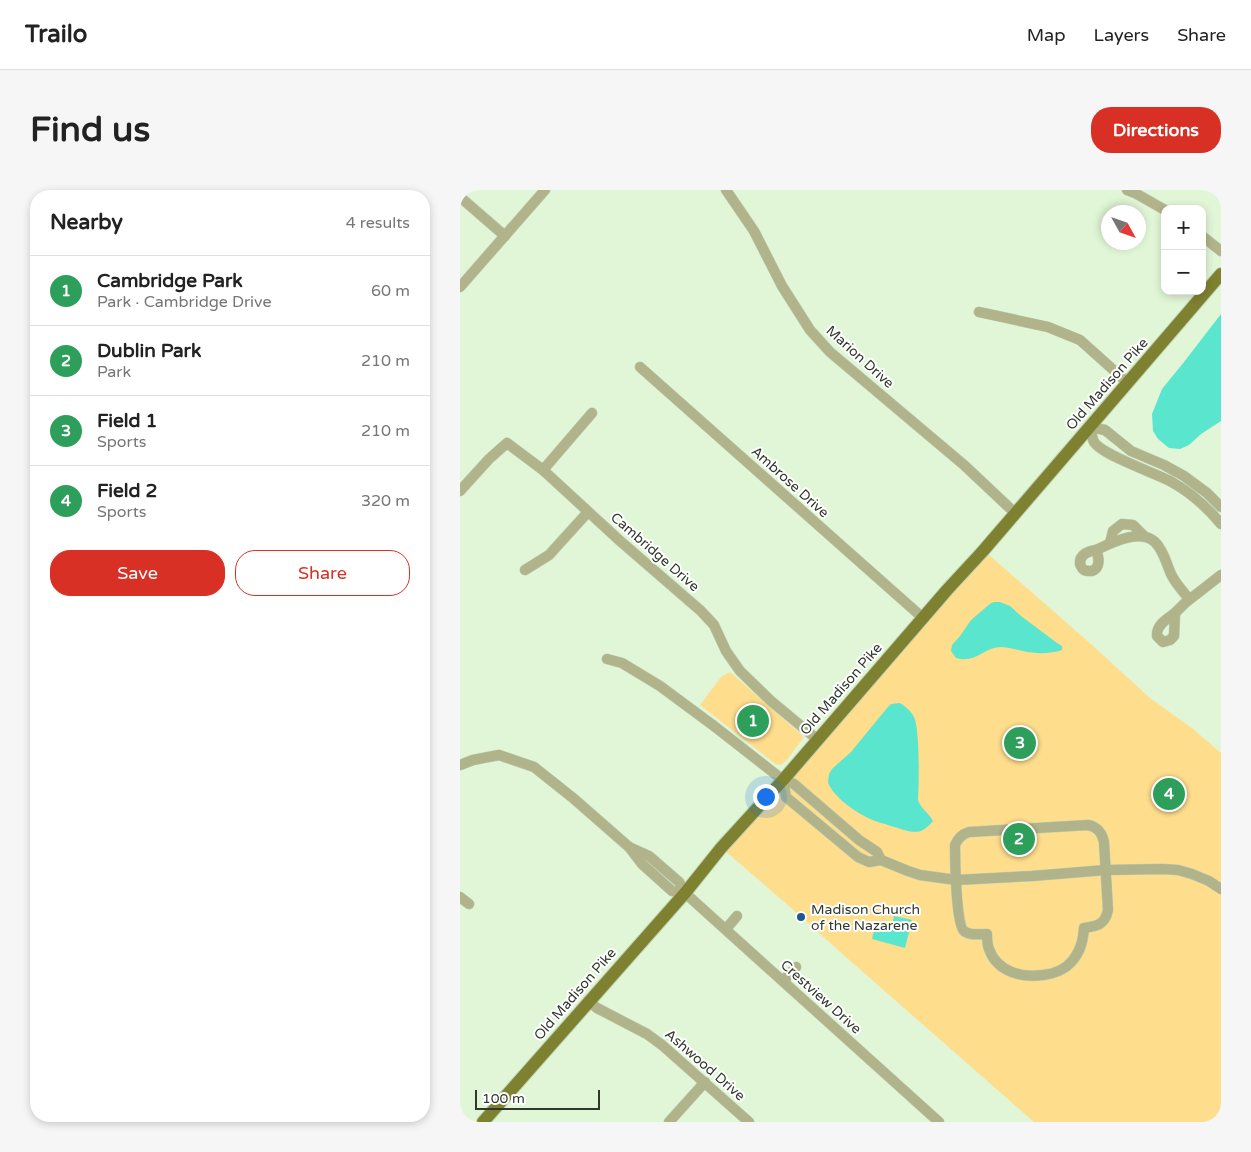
<!DOCTYPE html>
<html lang="en">
<head>
<meta charset="utf-8">
<style>
  :root { --surface:#fff; --page:#f6f6f6; --text:#222; --muted:#767676; --line:#e0e0e0; --accent:#d93025 }
  body { margin:0; font-family:"Varela Round",sans-serif; background:var(--page); color:var(--text) }
  .controls { position:absolute; right:15px; top:15px; display:grid; overflow:hidden; border-radius:10px; box-shadow:0 2px 8px #0003 }
  .controls button { width:45px; height:45px; display:grid; place-items:center; padding:0; border:0; border-bottom:1px solid var(--line); background:var(--surface); color:var(--text); font:25px sans-serif }
  .compass { position:absolute; left:641px; top:15px; width:45px; height:45px; border-radius:50%; background:var(--surface); box-shadow:0 2px 8px #0003; rotate:130deg }
  .scale { position:absolute; left:15px; bottom:12px; width:125px; box-sizing:border-box; padding-left:5px; border:2px solid #31392d; border-top:0; font-size:14px; line-height:18px; white-space:nowrap; color:#31392d; -webkit-text-stroke:4px #fff; paint-order:stroke }
  .you { position:absolute; left:305px; top:606px; width:18px; height:18px; margin:-12px; border:4px solid #fff; border-radius:50%; background:#1a73e8; box-shadow:0 0 0 8px #1a73e833 }
  .badge { display:grid; place-items:center; width:32px; height:32px; border-radius:50%; background:var(--accent); color:#fff; font-size:16px; font-weight:700 }
  .pin { position:absolute; translate:-50% -50%; border:2px solid #fff; box-shadow:0 1px 5px #0006 }
  .list { margin:0; padding:0; list-style:none }
  h2 { display:flex; justify-content:space-between; align-items:center; height:65px; margin:0; padding:0 20px; font-size:21px }
  h2 small { font-size:16px; font-weight:400; color:var(--muted) }
  .list li { display:grid; grid-template-columns:32px 1fr auto; gap:15px; align-items:center; box-sizing:border-box; height:70px; padding:0 20px; border-top:1px solid var(--line) }
  .list b { display:block; font-size:19px; white-space:nowrap }
  .list p { margin:0; font-size:16px; white-space:nowrap; color:var(--muted) }
  .list em { font-size:16px; font-style:normal; color:var(--muted) }
  .actions { display:flex; gap:10px; padding:15px 20px }
  .actions a { flex:1; padding:11px 0; border:1px solid var(--accent); border-radius:20px; text-align:center; font-size:18px; color:var(--accent) }
  .actions .main { background:var(--accent); color:#fff }
  .map { position:relative; flex:none; width:761px; height:932px; overflow:hidden; border-radius:20px }
  header { display:flex; align-items:center; gap:30px; box-sizing:border-box; height:70px; padding:0 25px; background:var(--surface); border-bottom:1px solid var(--line) }
  header strong { font-size:24px }
  nav { display:flex; gap:28px; margin-inline-start:auto; font-size:18px }
  .intro { display:flex; align-items:center; justify-content:space-between; box-sizing:border-box; height:120px; padding:0 30px }
  h1 { margin:0; font-size:35px }
  .button { padding:12px 22px; border-radius:20px; background:var(--accent); color:#fff; font-size:18px; font-weight:700 }
  main { display:flex; gap:30px; padding:0 30px }
  aside { flex:1; background:var(--surface); border-radius:20px; box-shadow:0 2px 8px #0003 }
  .map>svg:first-child { display:block }
</style>
</head>
<body>
<header>
<strong>Trailo</strong>
<nav><a>Map</a><a>Layers</a><a>Share</a></nav>
</header>
<div class="intro"><h1>Find us</h1><a class="button">Directions</a></div>
<main>
<aside>
<h2>Nearby<small>4 results</small></h2>
<ul class="list">
<li><span class="badge" style="background:#2e9e5b">1</span><div><b>Cambridge Park</b><p>Park · Cambridge Drive</p></div><em>60 m</em></li>
<li><span class="badge" style="background:#2e9e5b">2</span><div><b>Dublin Park</b><p>Park</p></div><em>210 m</em></li>
<li><span class="badge" style="background:#2e9e5b">3</span><div><b>Field 1</b><p>Sports</p></div><em>210 m</em></li>
<li><span class="badge" style="background:#2e9e5b">4</span><div><b>Field 2</b><p>Sports</p></div><em>320 m</em></li>
</ul>
<div class="actions"><a class="main">Save</a><a>Share</a></div>
</aside>
<div class="map">
<svg width="761" height="932" viewBox="0 0 761 932">
  <rect width="100%" height="100%" fill="#e1f6d7"/>
  <g fill="#fedd8c">
    <polygon points="529,365 632,455 690,508 733,539 761,563 761,932 574,932 387,768 330,717 264,660 489,404"/>
    <polygon points="270,482 344,547 326,571 321,575 315,574 309,569 240,515 261,487"/>
  </g>
  <g fill="#5ae5cf">
    <polygon points="761,124 761,231 741,244 729,255 720,259 709,258 698,249 693,241 692,224 702,199 724,172"/>
    <path d="M534,412H540L550,416L561,426L597,453L602,456V460C590,464 576,464 563,461C556,460 548,457 540,457C523,458 515,474 496,468L491,461L492,455L500,446L511,430L531,413Z"/>
    <path d="M440,513C446,517 451,521 454,527C460,539 459,594 458,610C461,619 469,623 473,631C470,635 465,639 461,641C452,644 439,638 431,636C423,633 416,632 408,628C394,621 375,608 368,593L369,584L372,579L391,562L427,518L431,514Z"/>
    <polygon points="434,726 452,730 445,758 412,749 415,736 431,740"/>
  </g>
  <g fill="none" stroke-linecap="round" stroke-linejoin="round">
    <g stroke="#bed0b5" stroke-width="11">
      <g id="minor">
        <polyline points="266,0 294,41 322,96 350,140 370,162 504,275 555,323"/>
        <polyline points="667,0 675,3 705,20"/>
        <polyline points="0,7 45,46"/>
        <polyline points="742,46 761,61"/>
        <polyline points="0,97 85,0"/>
        <polyline points="519,122 588,137 620,150 668,193"/>
        <polyline points="180,177 463,428"/>
        <polyline points="83,280 132,223"/>
        <polyline points="0,301 29,269 47,253 83,280 159,350 241,421 254,435 266,461 280,481 311,511 358,550"/>
        <path d="M761,317L747,303L724,286L704,275L671,261L645,240L630,237C631,241 632,248 634,252C642,265 695,283 710,291C730,302 747,317 761,334"/>
        <polyline points="650,353 653,341 662,334 673,335 684,346"/>
        <path d="M636,360C651,353 680,338 695,352C704,361 706,373 711,384C715,393 723,401 729,409"/>
        <path d="M636,360C639,367 641,378 632,381C630,381 626,381 624,380C622,379 621,376 620,374C619,364 629,361 636,360Z"/>
        <polyline points="65,380 89,365 128,322"/>
        <path d="M715,423L714,446L710,450L703,452L697,446C696,435 707,429 715,423Z"/>
        <polyline points="715,423 725,413 761,385"/>
        <polyline points="147,469 162,473 200,496 254,536 323,590 334,594 399,650 417,662 421,670"/>
        <polyline points="0,575 13,570 39,565 74,577 113,608 169,657 182,674 212,701 225,703"/>
        <polyline points="323,590 326,607 398,667 409,672 421,670 448,681 460,685 496,690 572,686 646,680 703,679 718,680 732,684 749,691 761,699"/>
        <path d="M628,635C638,637 642,643 644,652L648,720C645,735 637,736 624,738C623,750 621,760 613,770C606,779 594,784 583,785C562,788 537,782 529,759C527,754 527,749 527,744C520,744 510,746 504,741C496,735 495,669 495,655C498,648 502,644 509,642Z"/>
        <polyline points="169,657 189,666 219,692 225,703 479,932"/>
        <polyline points="0,707 9,714"/>
        <polyline points="266,739 277,726"/>
        <polyline points="323,791 336,777"/>
        <polyline points="128,811 137,818 187,844 202,855 289,932"/>
        <polyline points="209,932 245,892"/>
      </g>
    </g>
    <g stroke="#bed0b5" stroke-width="14">
      <polyline id="major" points="23,932 225,703 261,658 323,590 487,400 523,361 761,84"/>
    </g>
    <use href="#minor" stroke="#b1b48b" stroke-width="10"/>
    <use href="#major" stroke="#7e812f" stroke-width="12"/>
  </g>
  <circle fill="#1f5890" stroke="#fff" stroke-width="2" cx="341" cy="727" r="5"/>
  <g text-anchor="middle" dominant-baseline="central" stroke-width="4" stroke-linejoin="round" paint-order="stroke">
    <g font-size="14" fill="#31392d" stroke="#fff">
      <text transform="translate(400 167) rotate(42)">Marion Drive</text>
      <text transform="translate(647 194) rotate(-49)">Old Madison Pike</text>
      <text transform="translate(330 292) rotate(42)">Ambrose Drive</text>
      <text transform="translate(195 362) rotate(41)">Cambridge Drive</text>
      <text transform="translate(381 499) rotate(-49)">Old Madison Pike</text>
      <text transform="translate(115 804) rotate(-49)">Old Madison Pike</text>
      <text transform="translate(361 807) rotate(42)">Crestview Drive</text>
      <text transform="translate(245 875) rotate(41)">Ashwood Drive</text>
    </g>
    <g font-size="14" fill="#31392d" stroke="#fff" text-anchor="start">
      <text x="351" y="719">Madison Church<tspan x="351" dy="16">of the Nazarene</tspan></text>
    </g>
  </g>
</svg>
<div class="controls">
<button>+</button>
<button>−</button>
</div>
<svg class="compass" viewBox="-18 -18 36 36"><path d="M0-13l5 13h-10z" fill="#e53935"/><path d="M0 13l5-13h-10z" fill="#767676"/></svg>
<div class="scale">100 m</div>
<div class="you"></div>
<div class="pin badge" style="left:293px;top:531px;background:#2e9e5b">1</div>
<div class="pin badge" style="left:559px;top:649px;background:#2e9e5b">2</div>
<div class="pin badge" style="left:560px;top:553px;background:#2e9e5b">3</div>
<div class="pin badge" style="left:709px;top:604px;background:#2e9e5b">4</div>
</div>
</main>
</body>
</html>
